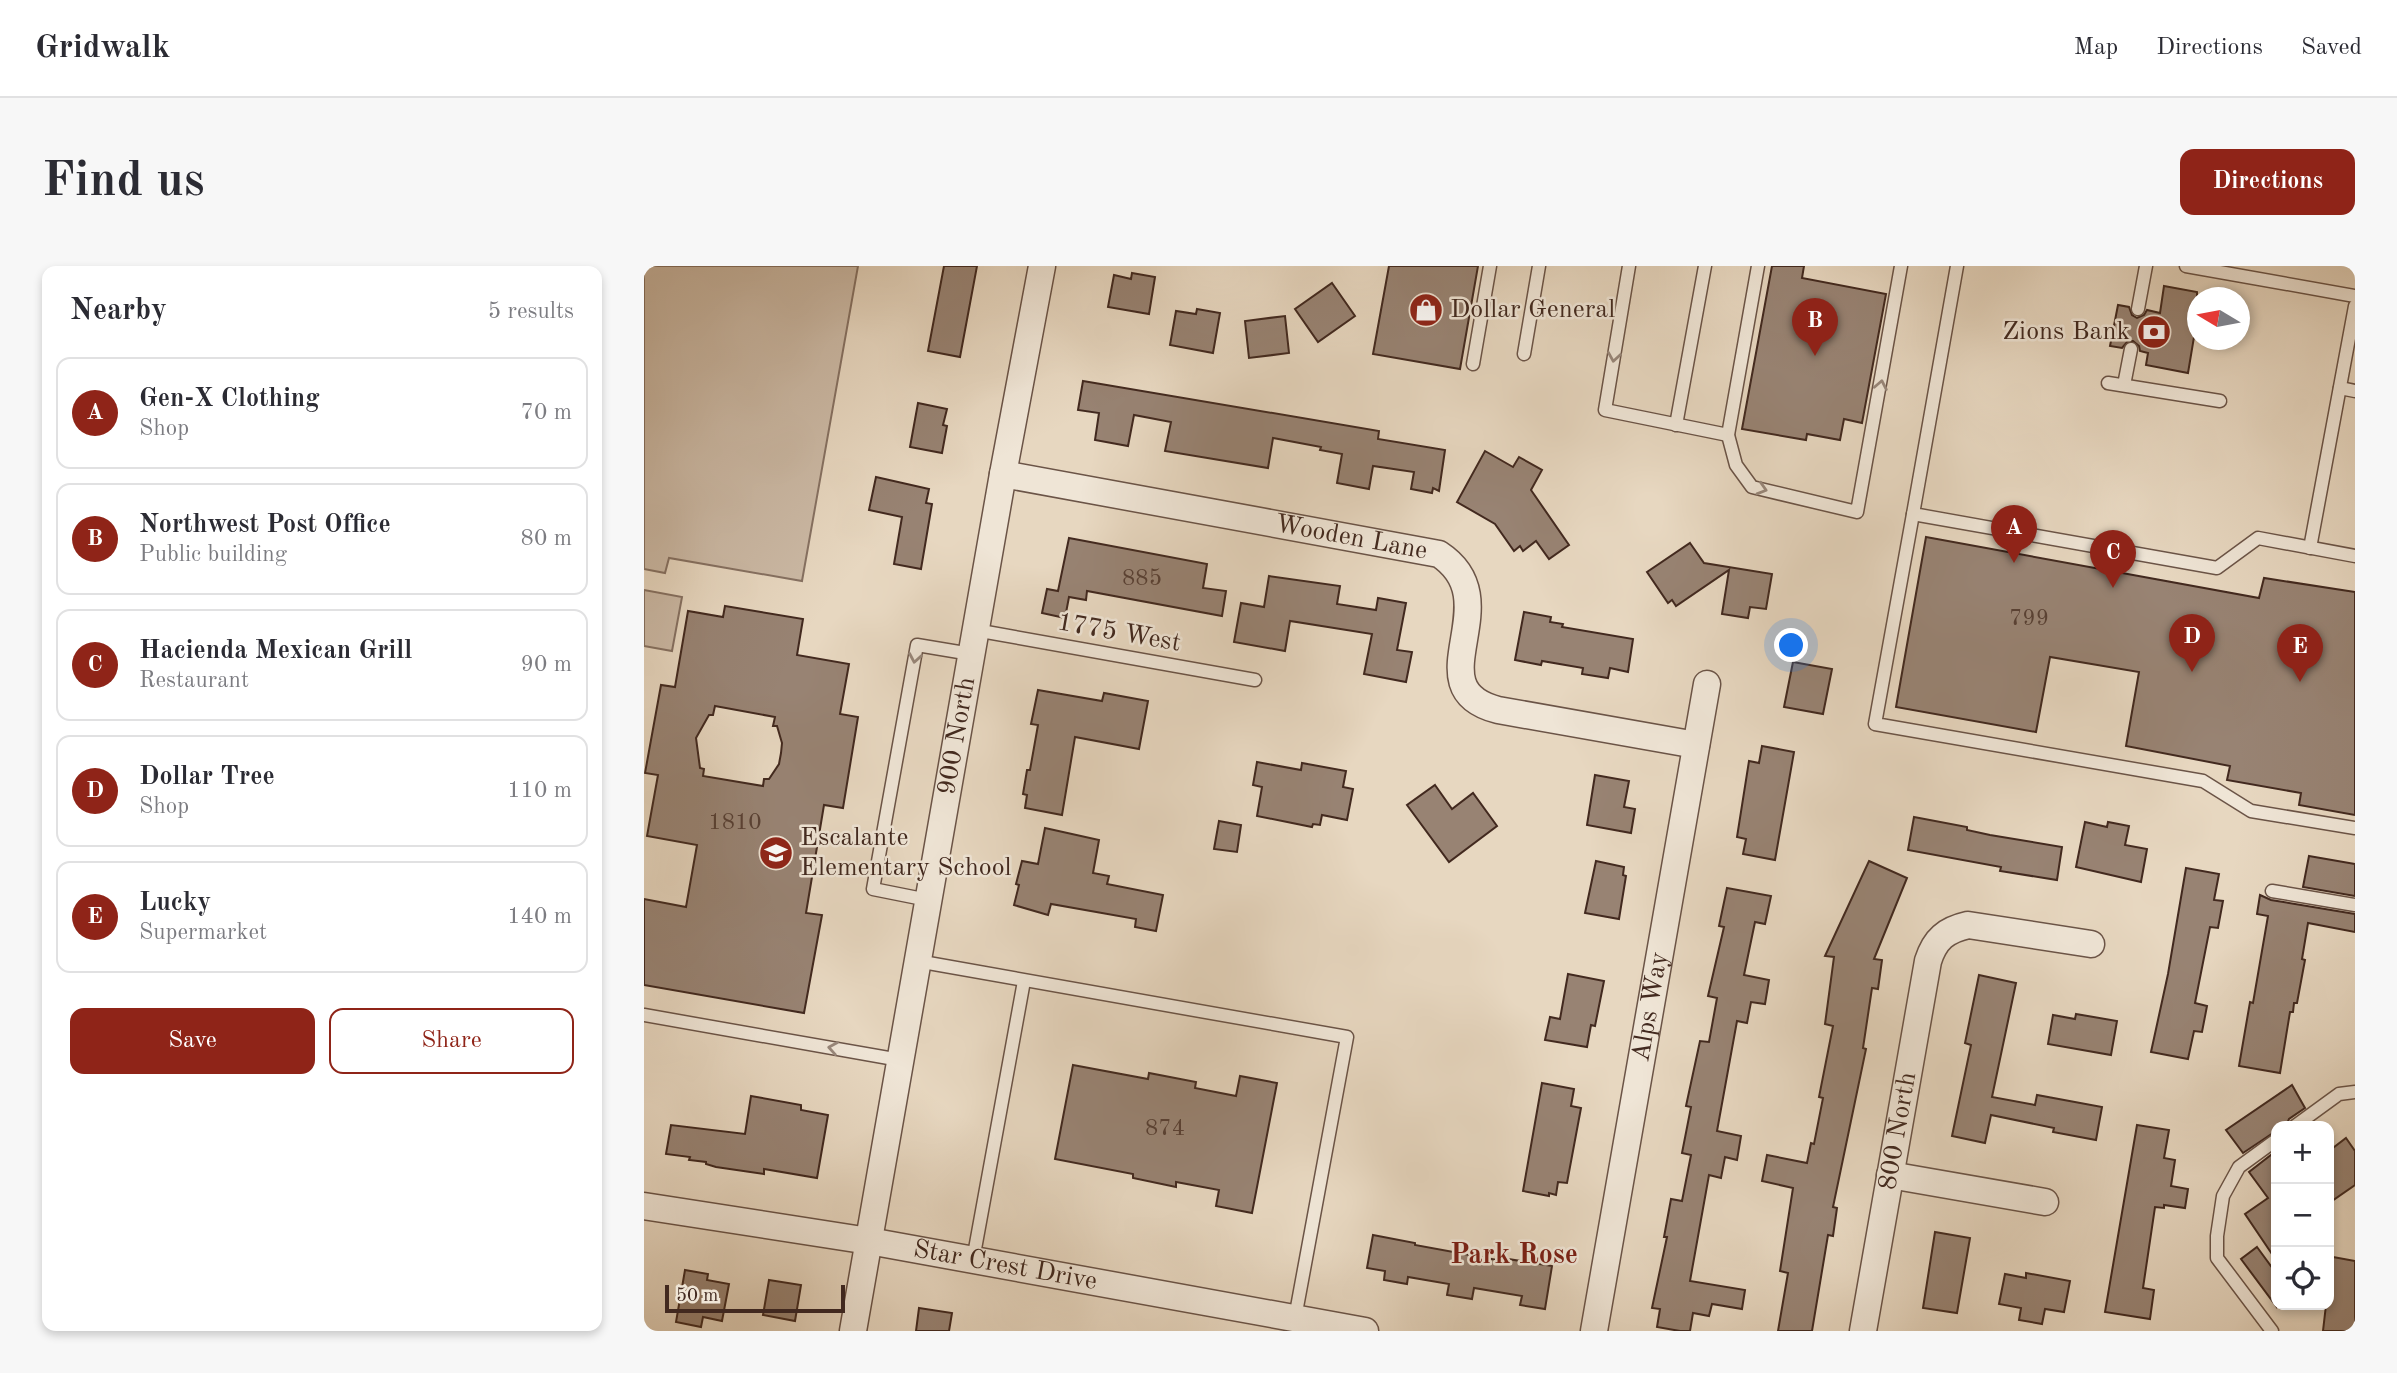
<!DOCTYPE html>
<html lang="en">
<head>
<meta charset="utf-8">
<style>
  :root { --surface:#fff; --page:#f7f7f7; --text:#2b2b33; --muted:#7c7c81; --line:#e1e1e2; --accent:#8f2418 }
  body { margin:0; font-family:"Old Standard TT",serif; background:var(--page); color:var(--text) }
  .controls { position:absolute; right:21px; bottom:21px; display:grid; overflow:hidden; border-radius:14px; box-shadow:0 4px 10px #0003 }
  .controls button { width:63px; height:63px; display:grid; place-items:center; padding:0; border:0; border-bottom:2px solid var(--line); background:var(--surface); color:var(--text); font:35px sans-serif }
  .compass { position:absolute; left:1543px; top:21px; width:63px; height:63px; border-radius:50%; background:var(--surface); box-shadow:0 4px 10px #0003; rotate:280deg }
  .scale { position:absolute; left:21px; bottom:18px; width:180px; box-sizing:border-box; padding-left:7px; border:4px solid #42291f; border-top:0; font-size:19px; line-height:24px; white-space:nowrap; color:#42291f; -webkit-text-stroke:5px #efe5d6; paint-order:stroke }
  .you { position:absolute; left:1148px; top:380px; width:24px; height:24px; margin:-18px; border:5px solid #fff; border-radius:50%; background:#1a73e8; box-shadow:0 0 0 10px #1a73e833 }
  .badge { display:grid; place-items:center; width:46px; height:46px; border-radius:50%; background:var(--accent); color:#fff; font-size:23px; font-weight:700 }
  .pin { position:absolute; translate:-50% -58px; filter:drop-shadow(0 2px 4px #0008) }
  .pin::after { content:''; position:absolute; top:37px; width:24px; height:21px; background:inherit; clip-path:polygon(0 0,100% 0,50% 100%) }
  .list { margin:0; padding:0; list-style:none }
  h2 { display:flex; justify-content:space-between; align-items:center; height:91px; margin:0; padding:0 28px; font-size:30px }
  h2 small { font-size:23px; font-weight:400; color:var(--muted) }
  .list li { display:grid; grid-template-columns:46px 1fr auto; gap:21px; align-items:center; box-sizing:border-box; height:112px; margin:0 14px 14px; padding:0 14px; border:2px solid var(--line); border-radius:14px }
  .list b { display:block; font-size:26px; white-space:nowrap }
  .list p { margin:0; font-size:23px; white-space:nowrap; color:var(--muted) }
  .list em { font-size:23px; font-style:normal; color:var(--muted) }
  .actions { display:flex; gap:14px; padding:21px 28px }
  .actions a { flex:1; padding:16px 0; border:2px solid var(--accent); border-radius:14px; text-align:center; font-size:24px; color:var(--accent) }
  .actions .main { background:var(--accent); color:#fff }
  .icon { flex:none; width:38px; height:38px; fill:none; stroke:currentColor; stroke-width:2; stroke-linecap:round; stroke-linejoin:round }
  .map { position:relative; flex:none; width:1711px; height:1065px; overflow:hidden; border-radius:14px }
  header { display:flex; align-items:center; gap:42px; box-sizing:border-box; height:98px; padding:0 35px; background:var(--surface); border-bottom:2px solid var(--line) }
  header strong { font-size:33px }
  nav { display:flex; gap:38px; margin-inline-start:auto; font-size:24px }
  .intro { display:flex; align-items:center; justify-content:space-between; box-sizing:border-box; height:168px; padding:0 42px }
  h1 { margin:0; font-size:49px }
  .button { padding:18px 32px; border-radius:14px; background:var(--accent); color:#fff; font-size:24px; font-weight:700 }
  main { display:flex; gap:42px; padding:0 42px }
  aside { flex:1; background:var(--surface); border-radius:14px; box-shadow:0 4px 10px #0003 }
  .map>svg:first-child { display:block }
</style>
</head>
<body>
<header>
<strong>Gridwalk</strong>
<nav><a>Map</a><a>Directions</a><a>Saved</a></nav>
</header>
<div class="intro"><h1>Find us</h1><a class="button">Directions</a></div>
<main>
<aside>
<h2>Nearby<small>5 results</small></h2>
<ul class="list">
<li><span class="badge">A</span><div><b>Gen-X Clothing</b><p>Shop</p></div><em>70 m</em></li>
<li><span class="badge">B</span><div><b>Northwest Post Office</b><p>Public building</p></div><em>80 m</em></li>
<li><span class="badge">C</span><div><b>Hacienda Mexican Grill</b><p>Restaurant</p></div><em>90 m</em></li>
<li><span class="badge">D</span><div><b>Dollar Tree</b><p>Shop</p></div><em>110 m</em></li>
<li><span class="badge">E</span><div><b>Lucky</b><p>Supermarket</p></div><em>140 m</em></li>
</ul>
<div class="actions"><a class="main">Save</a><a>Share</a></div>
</aside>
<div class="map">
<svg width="1711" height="1065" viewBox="0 0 1711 1065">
  <rect width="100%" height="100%" fill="#e7d7c0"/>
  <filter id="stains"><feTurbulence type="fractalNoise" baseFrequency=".00286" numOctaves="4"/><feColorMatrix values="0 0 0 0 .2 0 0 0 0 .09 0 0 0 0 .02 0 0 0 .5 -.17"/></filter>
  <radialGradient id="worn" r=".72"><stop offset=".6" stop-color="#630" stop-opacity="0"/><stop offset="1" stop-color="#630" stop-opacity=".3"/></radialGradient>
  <g fill="#cbb9a5" stroke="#867162" stroke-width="2">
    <polygon points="0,0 214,0 158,315 25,292 21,307 0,303"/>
    <polygon points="0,324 38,331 28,385 0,380"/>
  </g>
  <g fill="#988373" stroke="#42291f" stroke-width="2" fill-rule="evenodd">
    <polygon points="300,0 333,0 316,91 284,85"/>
    <polygon points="745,0 834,0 816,103 729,88"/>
    <polygon points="1128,0 1160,0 1158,12 1242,28 1218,157 1200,153 1196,174 1163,168 1162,174 1098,163"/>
    <polygon points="488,7 511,11 505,48 464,41 470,9 487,13"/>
    <polygon points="688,17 711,50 674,76 651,43"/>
    <polygon points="1520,20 1553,26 1553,53 1544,107 1502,99 1504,87 1496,85 1495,80 1489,75 1484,75 1478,82 1466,80 1474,39 1485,41 1488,49 1493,52 1500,49 1503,44 1516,47"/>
    <polygon points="553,43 576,47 569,87 526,79 532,45 552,48"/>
    <polygon points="641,50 645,87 605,92 601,55"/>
    <polygon points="439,115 735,165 734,173 801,184 795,225 789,222 788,227 767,223 770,206 729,200 725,223 693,217 698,188 676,184 677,181 629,172 624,202 521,185 527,156 490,149 484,180 451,174 455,147 434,144"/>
    <polygon points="274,137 303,143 299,159 303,160 298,187 266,181"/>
    <polygon points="841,185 869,201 875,191 898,204 887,224 925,279 905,293 892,275 879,285 876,280 870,285 851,258 813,236"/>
    <polygon points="232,211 285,223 282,237 288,238 277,303 250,298 258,251 225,244"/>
    <polygon points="1282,271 1615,332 1620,312 1711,326 1711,549 1655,539 1657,527 1583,514 1586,500 1482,480 1495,406 1406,391 1392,466 1252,441"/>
    <polygon points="425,272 563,298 559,322 582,325 578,350 443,325 442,334 425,331 421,352 398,347 403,323 414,325"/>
    <polygon points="1046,277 1060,297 1128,308 1122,343 1106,341 1104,352 1078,348 1085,304 1032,340 1028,334 1024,337 1003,306"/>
    <polygon points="625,310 696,320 693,338 732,344 734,332 762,337 753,384 768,386 762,416 720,408 728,368 646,355 641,385 590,376 597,337 620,341"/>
    <path d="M81,340L159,353L153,389L205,398L196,448L214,451L199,542L180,539L162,647L178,649L160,747L0,719V633L42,641L53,579L3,570L14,509L1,507L17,419L31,421L44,345L79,351ZM71,440L131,451L129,460H133L138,477L137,487L135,498L125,513H120L119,520L59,510L60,503L56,502L52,472L65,449H69Z"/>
    <polygon points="880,346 907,351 906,356 919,358 918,361 989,373 984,406 966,402 964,412 938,408 939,402 898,395 897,399 871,394"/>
    <polygon points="1149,396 1188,403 1179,448 1140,441"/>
    <polygon points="394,424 458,435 460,427 504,435 495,483 431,471 418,549 381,542 383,529 379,528 383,504 386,504 394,459 387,458"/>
    <polygon points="1118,480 1150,486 1131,594 1099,588 1102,573 1093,571 1105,495 1115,497"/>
    <polygon points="613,496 657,504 658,497 702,505 699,521 709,523 703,554 678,549 676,559 669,558 668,561 613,550 618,521 609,519"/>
    <polygon points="951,509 985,515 980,541 991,543 987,567 943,559"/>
    <polygon points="791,519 808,543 829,527 853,560 805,596 763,539"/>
    <polygon points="1270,551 1323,561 1323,564 1346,569 1418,581 1413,614 1356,605 1357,601 1264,584"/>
    <polygon points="575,555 597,559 593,586 570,583"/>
    <polygon points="1441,556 1463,561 1464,556 1485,560 1481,579 1503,583 1497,616 1432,601"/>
    <polygon points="401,562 455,574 449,607 465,610 463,618 519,629 512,665 491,661 492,653 407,638 404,649 370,639 375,619 372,618 378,595 394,598"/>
    <polygon points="1665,590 1711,598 1711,630 1659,621"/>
    <polygon points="952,595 980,601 979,609 982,610 975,653 941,647"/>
    <polygon points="1225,595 1263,612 1230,693 1238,694 1234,723 1228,722 1219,782 1222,783 1189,941 1193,942 1189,970 1184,969 1168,1065 1134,1065 1144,1007 1136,1005 1149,922 1118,915 1123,889 1163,897 1167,877 1170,878 1179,832 1175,831 1189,760 1181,758 1190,691 1181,690"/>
    <polygon points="1542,602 1575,608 1570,634 1579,635 1574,662 1566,661 1551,737 1563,740 1558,766 1550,765 1544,793 1507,786 1524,708"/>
    <polygon points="1083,622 1127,630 1121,658 1111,656 1100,709 1125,714 1121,738 1107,736 1103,757 1093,755 1073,865 1097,870 1093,894 1081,891 1077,912 1065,909 1046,1015 1101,1024 1098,1043 1068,1038 1065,1050 1049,1047 1046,1065 1036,1065 1013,1061 1016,1043 1008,1042 1023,971 1020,971 1027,933 1038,935 1047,889 1038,887 1047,841 1042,840 1056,775 1065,776 1073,732 1064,730 1080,661 1075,660"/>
    <polygon points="1616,629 1627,634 1711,648 1711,666 1664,657 1658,693 1661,694 1653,737 1650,737 1649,746 1646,746 1636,807 1595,800 1606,736 1609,737 1624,650 1613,648"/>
    <polygon points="924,708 960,715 951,760 947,759 943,781 901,774 906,751 916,753"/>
    <polygon points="1335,709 1372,717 1348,831 1391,839 1393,829 1458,841 1452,874 1409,866 1410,862 1347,849 1341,877 1308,870 1327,779 1321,777"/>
    <polygon points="1432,748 1473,755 1467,789 1404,778 1409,749 1431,753"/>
    <polygon points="429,799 504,813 505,807 552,816 551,822 592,830 596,810 633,817 608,947 572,940 575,924 532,916 532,921 489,912 489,908 411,893"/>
    <polygon points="898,817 930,823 927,840 937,842 923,917 914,916 912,929 905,927 905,930 879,925"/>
    <polygon points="1648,819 1661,842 1645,853 1642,860 1632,860 1632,865 1599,887 1582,864"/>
    <polygon points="107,830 157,839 157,844 184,849 173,912 120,903 120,908 72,901 62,898 62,896 45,894 46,891 22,888 27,859 101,868"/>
    <polygon points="1493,859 1525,864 1520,892 1531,894 1527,920 1544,923 1541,942 1520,939 1520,942 1511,941 1499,1022 1510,1024 1506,1053 1461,1046"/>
    <polygon points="1702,872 1711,885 1711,919 1685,937 1685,885"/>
    <polygon points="1632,885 1632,994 1601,948 1624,932 1605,906"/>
    <polygon points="1291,966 1326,972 1313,1047 1279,1042"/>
    <polygon points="729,969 771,977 771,979 864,996 864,993 908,1000 901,1043 876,1039 878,1030 830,1022 828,1033 803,1029 805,1018 764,1011 763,1018 740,1014 741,1005 723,1002"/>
    <polygon points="1613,981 1632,1007 1632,1040 1597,993"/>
    <polygon points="1689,991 1711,995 1711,1065 1679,1065 1682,1039 1685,1039"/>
    <polygon points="41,1004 64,1008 63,1014 85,1018 78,1055 59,1051 57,1061 32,1056"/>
    <polygon points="1382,1007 1426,1015 1420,1046 1401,1043 1398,1058 1375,1054 1377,1042 1355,1038 1361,1008 1382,1012"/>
    <polygon points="125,1014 157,1019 151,1055 119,1049"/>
    <polygon points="275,1042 308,1047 305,1065 272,1065"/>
  </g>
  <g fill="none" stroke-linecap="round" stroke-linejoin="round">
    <g stroke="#6b5447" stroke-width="15">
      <g id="service">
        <polyline points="985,0 961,144 1084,169"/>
        <polyline points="1114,0 1084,169 1092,199 1108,221 1213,246 1257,0"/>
        <polyline points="1313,0 1269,248 1573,302 1614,272 1711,290"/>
        <polyline points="1542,0 1711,30"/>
        <polyline points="1494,43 1502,0"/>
        <polyline points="880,88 895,0"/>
        <polyline points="829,98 846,0"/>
        <polyline points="1464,117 1576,135"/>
        <polyline points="1480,119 1487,83"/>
        <polyline points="1696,122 1711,125"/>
        <polyline points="1032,159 1061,0"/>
        <polyline points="1269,248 1231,458 1559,515 1607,545 1711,562"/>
        <polyline points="1666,282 1711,40"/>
        <polyline points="331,364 611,414"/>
        <polyline points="1628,625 1711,639"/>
        <polyline points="284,634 229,623 273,379 327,388"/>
        <polyline points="273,695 703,771 651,1052"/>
        <polyline points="0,749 256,794"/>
        <polyline points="1651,860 1695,828 1711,826"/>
        <polyline points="329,994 380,715"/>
        <polyline points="1628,1065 1573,992 1573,970 1579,930 1595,901 1632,874"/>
      </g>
    </g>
    <g stroke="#6b5447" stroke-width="29">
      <g id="minor">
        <path id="s1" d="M359,208L795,288C868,336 768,422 854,444L1052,479"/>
        <polyline points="1246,909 1401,936"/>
        <path id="s2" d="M0,940L225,975L721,1065"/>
        <path id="s3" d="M209,1065L359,208L398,0"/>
        <path id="s4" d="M950,1065L1063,418"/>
        <path id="s5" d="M1219,1065L1284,695C1291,673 1302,664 1324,659L1447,678"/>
      </g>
    </g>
    <use href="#service" stroke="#efe5d6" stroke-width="12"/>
    <use href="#minor" stroke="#efe5d6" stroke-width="26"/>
  </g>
  <defs><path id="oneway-chevron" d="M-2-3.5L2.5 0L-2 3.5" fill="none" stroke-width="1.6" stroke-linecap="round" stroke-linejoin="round" transform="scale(1.75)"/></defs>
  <g stroke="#98877a">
    <use href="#oneway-chevron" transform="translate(970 91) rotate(99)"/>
    <use href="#oneway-chevron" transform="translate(1237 119) rotate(-79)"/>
    <use href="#oneway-chevron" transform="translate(1118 223) rotate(17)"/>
    <use href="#oneway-chevron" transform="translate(271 392) rotate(100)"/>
    <use href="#oneway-chevron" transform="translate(189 782) rotate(-170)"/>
  </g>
  <defs>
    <g id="shop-disc" transform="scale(1.75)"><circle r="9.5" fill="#8f2418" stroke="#efe5d6"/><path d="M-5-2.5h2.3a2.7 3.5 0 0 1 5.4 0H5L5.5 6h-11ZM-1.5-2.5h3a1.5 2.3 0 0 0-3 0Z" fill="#fff"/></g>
    <g id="bank-disc" transform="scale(1.75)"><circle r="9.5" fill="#8f2418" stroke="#efe5d6"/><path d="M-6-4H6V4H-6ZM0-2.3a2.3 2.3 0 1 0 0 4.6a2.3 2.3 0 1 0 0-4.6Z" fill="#fff"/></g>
    <g id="school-disc" transform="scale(1.75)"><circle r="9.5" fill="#8f2418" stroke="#efe5d6"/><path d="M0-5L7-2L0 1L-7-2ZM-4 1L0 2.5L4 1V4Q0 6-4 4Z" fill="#fff"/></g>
  </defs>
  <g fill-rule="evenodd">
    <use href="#shop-disc" x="782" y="44"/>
    <use href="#bank-disc" x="1510" y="66"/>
    <use href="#school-disc" x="132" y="587"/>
  </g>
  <g text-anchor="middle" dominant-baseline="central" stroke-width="5" stroke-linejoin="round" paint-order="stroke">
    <g font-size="23" fill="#584034">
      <text x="498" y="312">885</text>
      <text x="1385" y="352">799</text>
      <text x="91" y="556">1810</text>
      <text x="521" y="862">874</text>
    </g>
    <g font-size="26" fill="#42291f" stroke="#efe5d6" text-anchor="start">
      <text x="806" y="44">Dollar General</text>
      <text x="1486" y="66" text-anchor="end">Zions Bank</text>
      <text x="156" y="572">Escalante<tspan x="156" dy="30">Elementary School</tspan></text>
    </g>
    <g font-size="26" fill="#42291f" stroke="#efe5d6">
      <text stroke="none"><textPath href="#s1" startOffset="354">Wooden Lane</textPath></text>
      <text transform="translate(475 367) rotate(10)">1775 West</text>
      <text stroke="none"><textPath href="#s3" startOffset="604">900 North</textPath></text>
      <text stroke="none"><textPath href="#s4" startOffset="329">Alps Way</textPath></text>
      <text stroke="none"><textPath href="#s5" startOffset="203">800 North</textPath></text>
      <text stroke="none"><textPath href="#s2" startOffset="366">Star Crest Drive</textPath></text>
    </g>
    <g font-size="28" font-weight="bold" fill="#7a1f14" stroke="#efe5d6">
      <text x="870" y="990">Park Rose</text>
    </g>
  </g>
  <rect width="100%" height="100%" filter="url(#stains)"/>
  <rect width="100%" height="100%" fill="url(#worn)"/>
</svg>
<div class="controls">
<button>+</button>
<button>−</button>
<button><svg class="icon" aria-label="locate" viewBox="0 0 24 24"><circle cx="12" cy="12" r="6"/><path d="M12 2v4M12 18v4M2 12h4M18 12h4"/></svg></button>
</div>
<svg class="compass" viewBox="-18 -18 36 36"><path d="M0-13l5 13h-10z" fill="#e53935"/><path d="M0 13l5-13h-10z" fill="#7c7c81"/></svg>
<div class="scale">50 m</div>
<div class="you"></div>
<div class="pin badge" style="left:1370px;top:297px">A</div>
<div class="pin badge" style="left:1171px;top:90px">B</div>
<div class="pin badge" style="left:1469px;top:322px">C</div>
<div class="pin badge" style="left:1548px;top:406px">D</div>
<div class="pin badge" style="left:1656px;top:416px">E</div>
</div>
</main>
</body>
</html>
